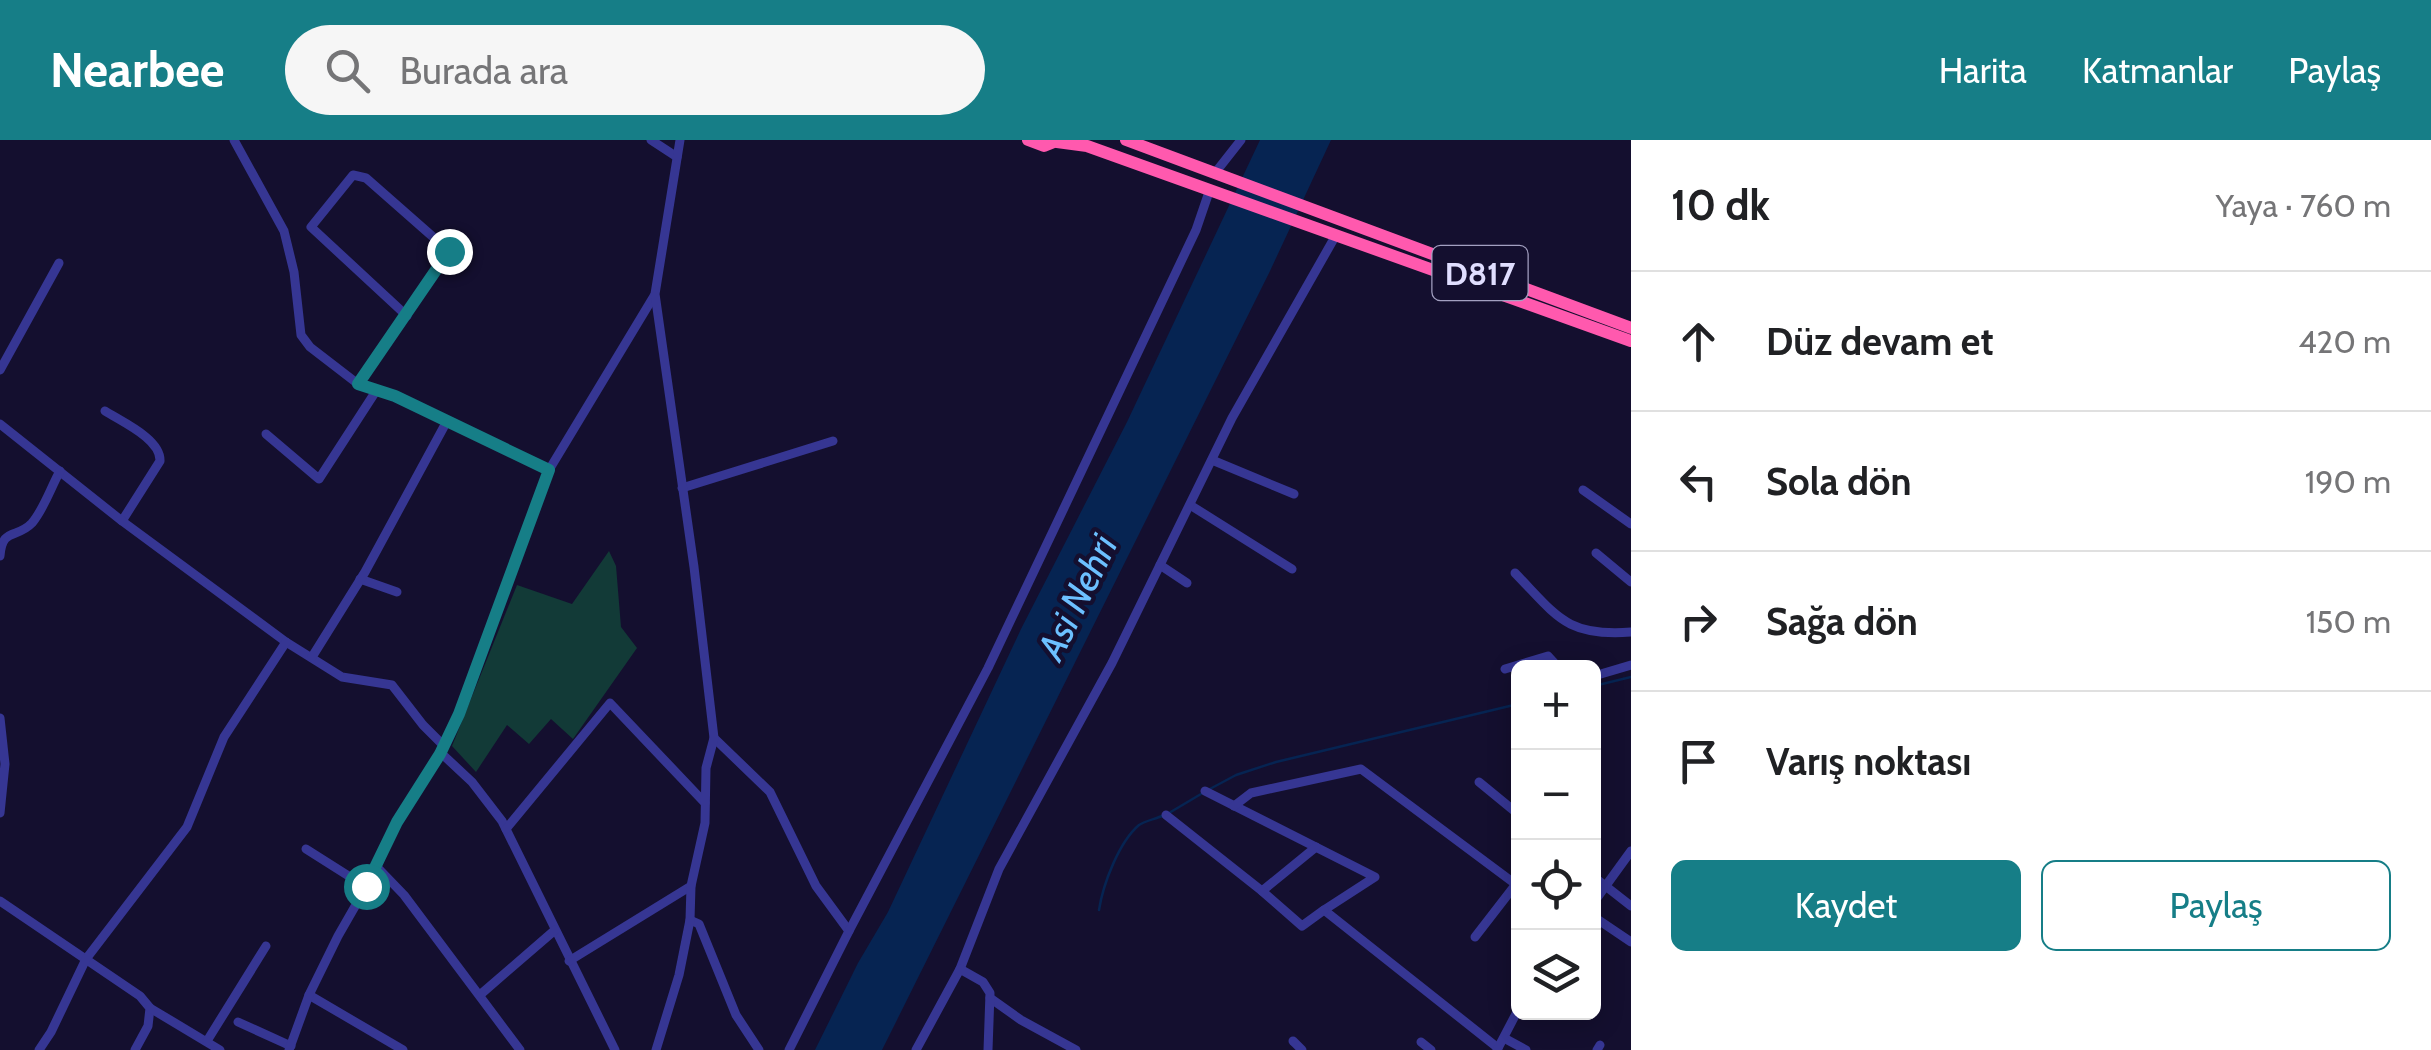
<!DOCTYPE html>
<html lang="tr">
<head>
<meta charset="utf-8">
<style>
  :root { --surface:#fff; --page:#f6f6f6; --text:#202124; --muted:#757577; --line:#e0e0e0; --accent:#167e87 }
  body { margin:0; font-family:Cabin,sans-serif; background:var(--page); color:var(--text) }
  .controls { position:absolute; right:30px; bottom:30px; display:grid; overflow:hidden; border-radius:15px; box-shadow:0 5px 25px #0003 }
  .controls button { width:90px; height:90px; display:grid; place-items:center; padding:0; border:0; border-bottom:2px solid var(--line); background:var(--surface); color:var(--text); font:50px sans-serif }
  .stop { position:absolute; width:30px; height:30px; margin:-22px; border:8px solid #167e87; border-radius:50%; background:#fff }
  .stop.end { background:#167e87; border-color:#fff; box-shadow:0 2px 10px #0008 }
  .list { margin:0; padding:0; list-style:none }
  h2 { display:flex; justify-content:space-between; align-items:center; height:130px; margin:0; padding:0 40px; font-size:42px }
  h2 small { font-size:32px; font-weight:400; color:var(--muted) }
  .list li { display:grid; grid-template-columns:65px 1fr auto; gap:30px; align-items:center; box-sizing:border-box; height:140px; padding:0 40px; border-top:2px solid var(--line) }
  .list b { display:block; font-size:38px; white-space:nowrap }
  .list em { font-size:32px; font-style:normal; color:var(--muted) }
  .actions { display:flex; gap:20px; padding:30px 40px }
  .actions a { flex:1; padding:22px 0; border:2px solid var(--accent); border-radius:15px; text-align:center; font-size:35px; color:var(--accent) }
  .actions .main { background:var(--accent); color:#fff }
  .icon { flex:none; width:55px; height:55px; fill:none; stroke:currentColor; stroke-width:2; stroke-linecap:round; stroke-linejoin:round }
  .map { position:relative; flex:none; width:1631px; height:910px; overflow:hidden }
  header { display:flex; align-items:center; gap:60px; box-sizing:border-box; height:140px; padding:0 50px; background:var(--accent); color:#fff }
  header strong { font-size:48px }
  nav { display:flex; gap:55px; margin-inline-start:auto; font-size:35px }
  .search { width:700px; height:90px; background:var(--page); display:flex; align-items:center; gap:25px; box-sizing:border-box; padding:0 35px; border-radius:55px; color:var(--muted); font-size:38px }
  main { display:flex }
  aside { flex:1; background:var(--surface) }
  .map>svg:first-child { display:block }
</style>
</head>
<body>
<header>
<strong>Nearbee</strong>
<div class="search"><svg class="icon" aria-label="search" viewBox="0 0 24 24"><circle cx="10" cy="10" r="6"/><path d="M15 15l6 6"/></svg>Burada ara</div>
<nav><a>Harita</a><a>Katmanlar</a><a>Paylaş</a></nav>
</header>
<main>
<div class="map">
<svg width="1631" height="910" viewBox="0 0 1631 910">
  <rect width="100%" height="100%" fill="#140f2f"/>
  <polygon fill="#123a37" points="609,411 616,426 621,487 637,508 573,599 551,579 529,604 507,585 476,632 452,606 517,445 572,464"/>
  <polygon fill="#062452" points="1260,0 1331,0 1270,131 882,910 815,910 858,823 888,772 1021,489 1127,282"/>
  <g fill="none" stroke-linecap="round" stroke-linejoin="round">
    <g stroke="#062452" stroke-width="2.5">
      <polyline points="1594,546 1631,537"/>
      <polyline points="1208,650 1236,635 1276,622 1518,564"/>
      <polyline points="1169,673 1201,654"/>
      <path d="M1099,770C1103,744 1119,702 1139,685C1145,681 1155,679 1162,676"/>
    </g>
    <g stroke="#363693" stroke-width="9">
      <polyline points="234,0 284,91 294,132 301,195 310,207 358,244"/>
      <polyline points="651,0 677,17"/>
      <polyline points="1215,33 1241,0"/>
      <polyline points="407,176 311,87 353,35 366,38 449,111 358,244 395,257 549,330"/>
      <polyline points="0,230 59,123"/>
      <path d="M105,271C122,282 161,299 160,321L122,381"/>
      <polyline points="0,284 122,381 286,502 342,537 392,545 423,585 444,606"/>
      <polyline points="266,294 319,339 376,251"/>
      <polyline points="1212,320 1294,354"/>
      <polyline points="682,348 833,301"/>
      <polyline points="1583,350 1631,384"/>
      <polyline points="1190,365 1292,429"/>
      <polyline points="1596,413 1631,442"/>
      <path d="M0,416C2,387 17,399 32,383C44,369 51,347 60,331"/>
      <polyline points="1160,425 1187,443"/>
      <path d="M1515,433C1557,476 1566,497 1631,492"/>
      <polyline points="360,439 397,452"/>
      <polyline points="312,517 365,432 447,281"/>
      <polyline points="1505,529 1548,516 1559,528"/>
      <polyline points="1594,536 1631,525"/>
      <polyline points="0,578 5,624 0,673"/>
      <polyline points="714,598 770,652 816,746 849,791 789,910"/>
      <polyline points="441,613 472,642 502,681 615,910"/>
      <polyline points="1479,642 1518,674"/>
      <polyline points="1205,651 1375,737 1324,770 1498,908"/>
      <polyline points="1234,666 1251,653 1361,629 1518,746"/>
      <polyline points="1166,675 1262,751 1316,707"/>
      <polyline points="506,689 610,563 705,663"/>
      <polyline points="306,709 366,747"/>
      <polyline points="377,727 404,755 520,910"/>
      <polyline points="1594,737 1631,766"/>
      <polyline points="1262,751 1302,786 1324,770"/>
      <polyline points="0,761 140,856 150,868 148,886 135,910"/>
      <polyline points="1594,762 1631,711"/>
      <polyline points="1594,777 1631,802"/>
      <polyline points="690,780 699,784 736,875 759,910"/>
      <polyline points="849,791 988,528 1196,90 1209,52"/>
      <polyline points="1475,797 1516,744"/>
      <polyline points="569,821 691,746"/>
      <polyline points="960,829 999,729 1112,523 1232,278 1336,95"/>
      <polyline points="481,854 555,790"/>
      <polyline points="309,855 403,910"/>
      <polyline points="990,858 1021,880 1076,910"/>
      <polyline points="150,868 220,910"/>
      <polyline points="238,882 291,906"/>
      <polyline points="1504,898 1526,910"/>
      <polyline points="207,901 266,806"/>
      <polyline points="1293,901 1302,910"/>
      <polyline points="1421,902 1431,910"/>
      <polyline points="39,910 51,892 86,819 187,687 224,597 286,502"/>
      <polyline points="289,910 309,855 338,796 373,735 397,682 441,613 459,574 549,330 654,156"/>
      <polyline points="656,910 679,835 690,780 691,746 705,683 706,628 714,598 694,427 655,154 680,0"/>
      <polyline points="916,910 960,829 983,842 990,853 988,910"/>
      <polyline points="1497,910 1518,870"/>
      <polyline points="1597,910 1600,905"/>
    </g>
    <g stroke="#ff59ae" stroke-width="12">
      <polyline points="1028,0 1044,6 1059,0"/>
      <polyline points="1126,0 1631,188"/>
      <polyline points="1057,2 1087,6 1631,201"/>
    </g>
  </g>
  <g fill="none" stroke-linecap="round" stroke-linejoin="round">
    <polyline stroke="#167e87" stroke-width="12" points="366,746 397,682 440,614 459,574 549,330 395,256 358,244 449,111"/>
  </g>
  <g text-anchor="middle" dominant-baseline="central" stroke-width="9" stroke-linejoin="round" paint-order="stroke">
    <rect fill="#140f2f" stroke="#a3a0c1" stroke-width="2.5" x="1432.5" y="106" width="95" height="54" rx="8"/>
    <g font-size="32" font-weight="bold" fill="#e0deff">
      <text x="1480" y="133">D817</text>
    </g>
    <g font-size="38" font-style="italic" fill="#6cc0ff" stroke="#140f2f">
      <text transform="translate(1077 457) rotate(-64)">Asi Nehri</text>
    </g>
  </g>
</svg>
<div class="controls">
<button>+</button>
<button>−</button>
<button><svg class="icon" aria-label="locate" viewBox="0 0 24 24"><circle cx="12" cy="12" r="6"/><path d="M12 2v4M12 18v4M2 12h4M18 12h4"/></svg></button>
<button><svg class="icon" aria-label="layers" viewBox="0 0 24 24"><path d="M12 4l9 5-9 5-9-5zM3 14l9 5 9-5"/></svg></button>
</div>
<div class="stop" style="left:366px;top:746px"></div>
<div class="stop end" style="left:449px;top:111px"></div>
</div>
<aside>
<h2>10 dk<small>Yaya · 760 m</small></h2>
<ul class="list">
<li><svg class="icon" aria-label="ahead" viewBox="0 0 24 24"><path d="M12 20V5M6 11l6-6 6 6"/></svg><div><b>Düz devam et</b></div><em>420 m</em></li>
<li><svg class="icon" aria-label="left" viewBox="0 0 24 24"><path d="M17 20v-9H6M10 6l-5 5 5 5"/></svg><div><b>Sola dön</b></div><em>190 m</em></li>
<li><svg class="icon" aria-label="right" viewBox="0 0 24 24"><path d="M7 20v-9h11M14 6l5 5-5 5"/></svg><div><b>Sağa dön</b></div><em>150 m</em></li>
<li><svg class="icon" aria-label="arrive" viewBox="0 0 24 24"><path d="M6 21V4h12l-3 4 3 4H6"/></svg><div><b>Varış noktası</b></div></li>
</ul>
<div class="actions"><a class="main">Kaydet</a><a>Paylaş</a></div>
</aside>
</main>
</body>
</html>
